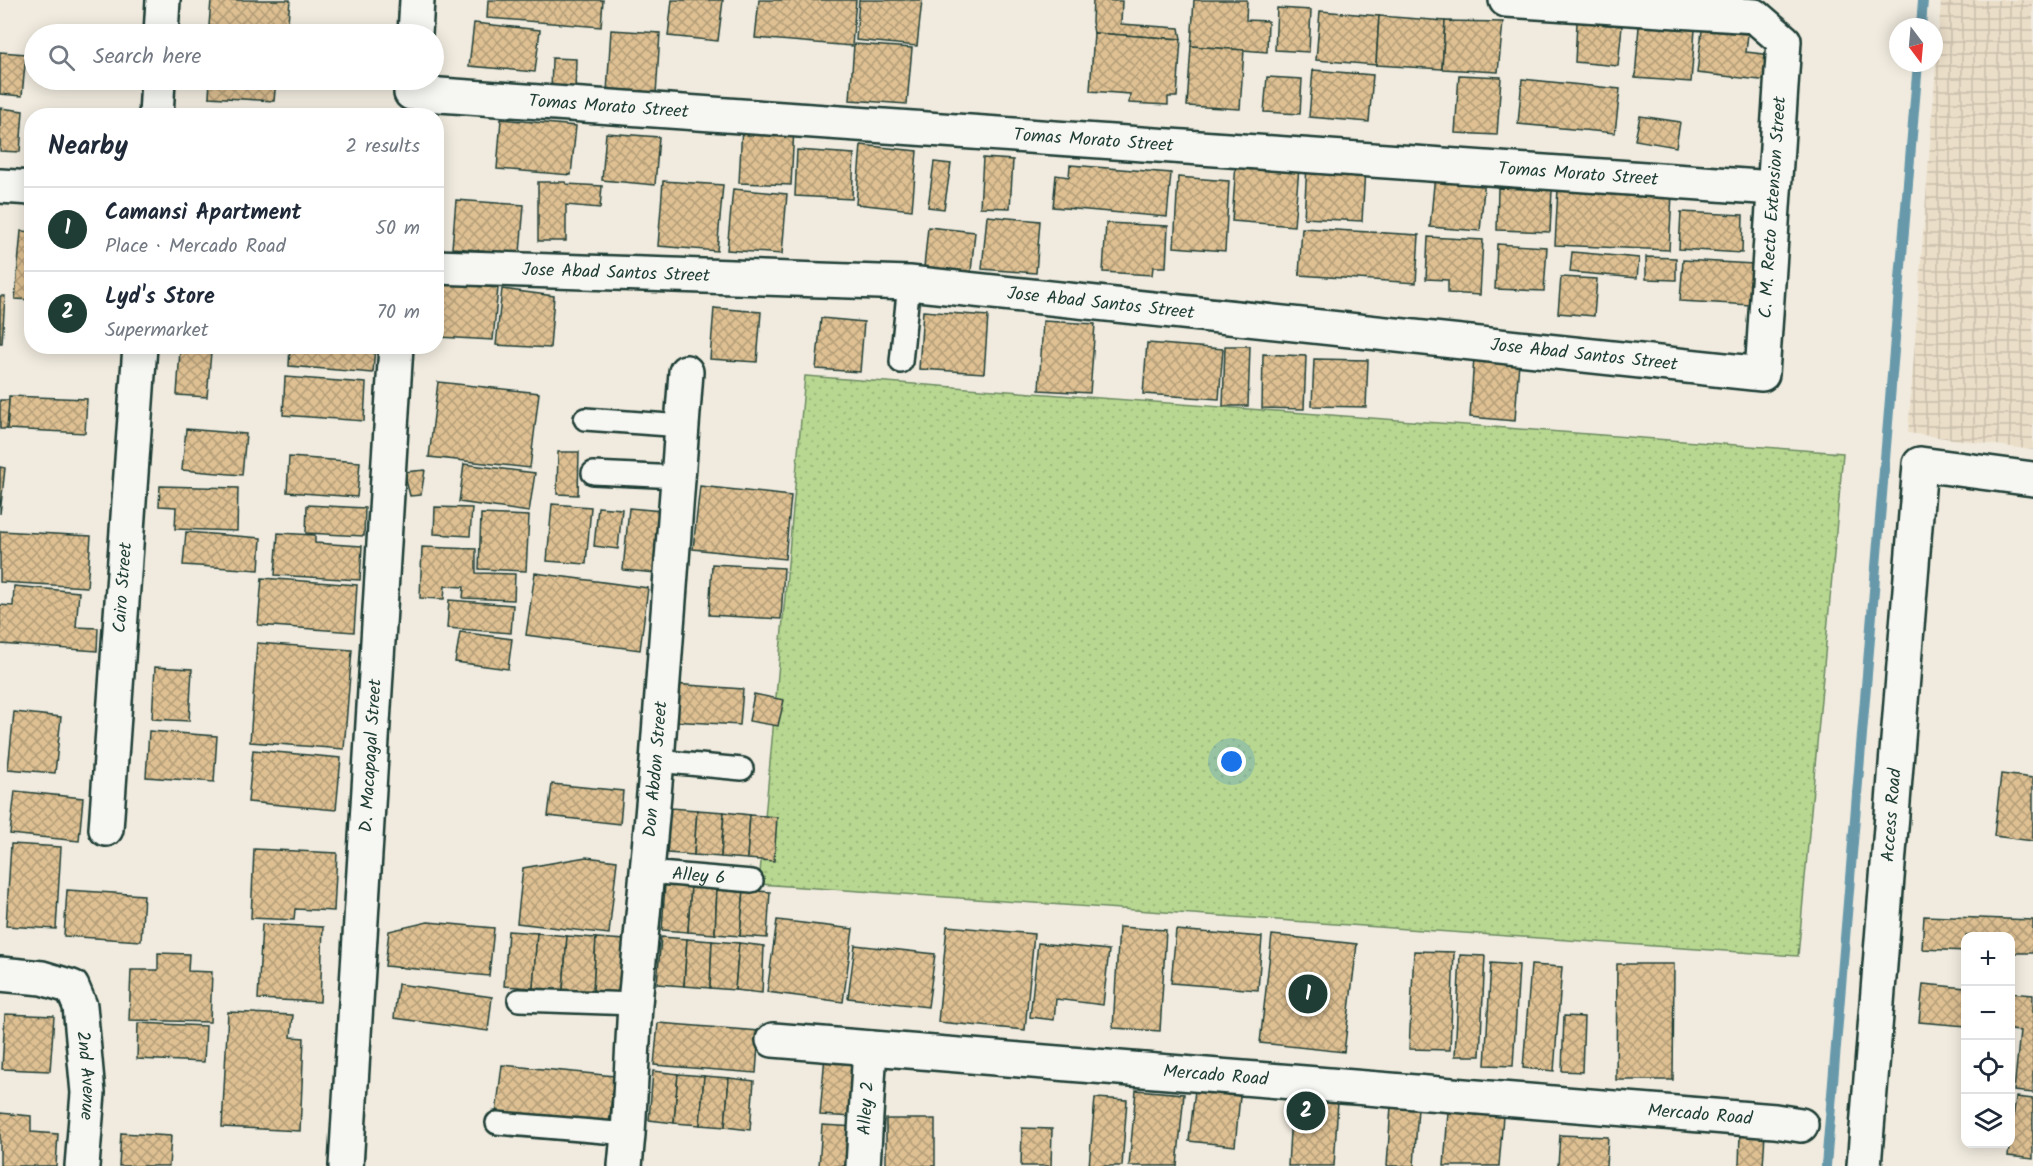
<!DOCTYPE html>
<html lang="en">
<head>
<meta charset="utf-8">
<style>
  :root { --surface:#fff; --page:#f6f6f7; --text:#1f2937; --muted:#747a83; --line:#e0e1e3; --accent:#1f3d34 }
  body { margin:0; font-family:Kalam,sans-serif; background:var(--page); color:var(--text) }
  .controls { position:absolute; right:18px; bottom:18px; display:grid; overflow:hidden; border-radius:12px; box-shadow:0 3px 15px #0003 }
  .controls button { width:54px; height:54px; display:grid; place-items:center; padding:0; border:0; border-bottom:2px solid var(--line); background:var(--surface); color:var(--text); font:30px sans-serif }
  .compass { position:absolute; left:1889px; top:18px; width:54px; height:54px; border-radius:50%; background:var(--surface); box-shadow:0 3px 15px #0003; rotate:164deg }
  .you { position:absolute; left:1232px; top:762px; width:21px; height:21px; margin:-15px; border:4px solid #fff; border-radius:50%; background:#1a73e8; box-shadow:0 0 0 9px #1a73e833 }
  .badge { display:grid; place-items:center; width:39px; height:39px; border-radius:50%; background:var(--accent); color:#fff; font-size:20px; font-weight:700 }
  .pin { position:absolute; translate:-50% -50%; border:3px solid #fff; box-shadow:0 2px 6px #0006 }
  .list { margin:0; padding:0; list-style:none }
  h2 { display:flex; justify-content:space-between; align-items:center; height:78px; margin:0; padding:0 24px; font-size:26px }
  h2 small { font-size:20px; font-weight:400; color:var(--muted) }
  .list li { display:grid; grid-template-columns:39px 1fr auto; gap:18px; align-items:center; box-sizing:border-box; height:84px; padding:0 24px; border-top:2px solid var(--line) }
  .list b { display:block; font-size:22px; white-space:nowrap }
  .list p { margin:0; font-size:20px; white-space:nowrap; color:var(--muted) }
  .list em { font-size:20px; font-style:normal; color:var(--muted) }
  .icon { flex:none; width:33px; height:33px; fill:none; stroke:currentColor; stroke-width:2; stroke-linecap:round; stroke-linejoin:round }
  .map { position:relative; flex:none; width:2033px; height:1166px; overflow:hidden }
  .search { position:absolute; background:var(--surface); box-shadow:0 3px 15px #0003; left:24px; top:24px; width:420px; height:66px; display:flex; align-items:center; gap:15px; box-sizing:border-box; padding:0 21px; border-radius:33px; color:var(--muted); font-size:22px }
  .panel { position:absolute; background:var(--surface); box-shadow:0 3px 15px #0003; left:24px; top:108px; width:420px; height:246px; border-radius:24px }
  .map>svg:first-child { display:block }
</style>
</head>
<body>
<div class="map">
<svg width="2033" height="1166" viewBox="0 0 2033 1166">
  <defs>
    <pattern id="industrial-grid" width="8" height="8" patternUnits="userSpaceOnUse" patternTransform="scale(1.5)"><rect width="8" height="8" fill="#ebdec8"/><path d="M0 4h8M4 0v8" fill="none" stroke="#c9bfac"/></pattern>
    <pattern id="grass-dots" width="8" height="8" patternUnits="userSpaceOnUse" patternTransform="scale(1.5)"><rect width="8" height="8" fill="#b8d891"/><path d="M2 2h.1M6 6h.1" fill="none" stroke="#9eba7e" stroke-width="1.8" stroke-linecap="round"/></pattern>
    <pattern id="building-cross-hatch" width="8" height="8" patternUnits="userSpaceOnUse" patternTransform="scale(1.5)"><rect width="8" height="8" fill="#dec092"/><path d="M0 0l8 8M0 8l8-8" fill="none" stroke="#b39d78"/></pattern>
  </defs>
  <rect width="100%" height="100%" fill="#f1ebdf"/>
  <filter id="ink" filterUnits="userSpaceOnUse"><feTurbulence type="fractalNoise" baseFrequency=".0167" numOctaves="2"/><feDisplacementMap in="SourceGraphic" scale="12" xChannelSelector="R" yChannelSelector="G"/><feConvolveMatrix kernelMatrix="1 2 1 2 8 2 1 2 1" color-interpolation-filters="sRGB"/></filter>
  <g filter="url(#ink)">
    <polygon fill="url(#industrial-grid)" points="1941,0 2033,0 2033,450 1908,433"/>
    <polygon fill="url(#grass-dots)" stroke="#6c8a62" stroke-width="1.5" points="805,376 1843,453 1798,956 759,884"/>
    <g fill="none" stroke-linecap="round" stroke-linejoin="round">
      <g stroke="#6799aa" stroke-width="10">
        <polyline points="1921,27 1923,0"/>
        <polyline points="1826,1166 1918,63"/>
      </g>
    </g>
    <g fill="url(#building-cross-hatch)" stroke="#1f3d34" stroke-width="1.5">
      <polygon points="211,0 290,0 287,32 209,26"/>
      <polygon points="488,0 603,0 601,27 487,18"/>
      <polygon points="672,0 723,0 718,41 668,36"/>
      <polygon points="759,0 856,0 852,46 755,38"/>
      <polygon points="859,0 922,0 917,46 856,40"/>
      <polygon points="1093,0 1122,1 1121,24 1179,28 1181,39 1094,33 1092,22"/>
      <polygon points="1194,0 1247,0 1246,20 1268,21 1267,52 1191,46"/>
      <polygon points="1277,8 1311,10 1309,52 1275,50"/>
      <polygon points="1320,11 1379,16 1376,65 1316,60"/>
      <polygon points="1379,16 1445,21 1442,69 1376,65"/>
      <polygon points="1445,21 1503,22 1498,72 1442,69"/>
      <polygon points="1577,22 1622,26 1618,66 1575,62"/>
      <polygon points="474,23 540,30 535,72 469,66"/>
      <polygon points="1639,26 1695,30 1691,82 1635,78"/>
      <polygon points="611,30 660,33 656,95 607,92"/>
      <polygon points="1702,30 1748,34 1746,52 1772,55 1769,81 1697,73"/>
      <polygon points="1094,33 1181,39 1177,97 1168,97 1168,105 1129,103 1130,94 1090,91"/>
      <polygon points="854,44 912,48 907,104 850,100"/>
      <polygon points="1191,46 1244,50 1240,109 1187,106"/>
      <polygon points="0,52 26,54 22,96 0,94"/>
      <polygon points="552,58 576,59 575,96 551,95"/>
      <polygon points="1313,70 1373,75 1369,122 1309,117"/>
      <polygon points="1459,75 1501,77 1497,135 1455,133"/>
      <polygon points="1267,77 1302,79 1300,114 1264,112"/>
      <polygon points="1522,79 1620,89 1615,133 1518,124"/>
      <polygon points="210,80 276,80 274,101 209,97"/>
      <polygon points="0,108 23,111 20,152 0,151"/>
      <polygon points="1640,116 1680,122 1676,147 1635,140"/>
      <polygon points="501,119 576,126 571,175 497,169"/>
      <polygon points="742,126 794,128 791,185 739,183"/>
      <polygon points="606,133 659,137 655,185 602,180"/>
      <polygon points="861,145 917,151 912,210 856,204"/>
      <polygon points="797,150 854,154 852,199 795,196"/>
      <polygon points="983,158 1013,160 1010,208 980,207"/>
      <polygon points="934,162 951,164 944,209 928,207"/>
      <polygon points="1236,163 1299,168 1294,226 1232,221"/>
      <polygon points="1070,165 1171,173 1167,217 1053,207 1056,175 1069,177"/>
      <polygon points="1307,165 1365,169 1362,221 1304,218"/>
      <polygon points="1435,174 1485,178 1480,231 1430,227"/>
      <polygon points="1178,177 1229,181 1225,251 1174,247"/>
      <polygon points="663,181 723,185 717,251 658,246"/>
      <polygon points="538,182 565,182 566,184 602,186 600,208 566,205 566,241 538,241"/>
      <polygon points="1498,188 1552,190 1550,232 1497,230"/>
      <polygon points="1558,188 1672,194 1669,250 1555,245"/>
      <polygon points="733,189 787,194 782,254 727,250"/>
      <polygon points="456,200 524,205 520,253 452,248"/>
      <polygon points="1681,212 1743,215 1742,253 1679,249"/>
      <polygon points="987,216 1040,221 1036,273 982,269"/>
      <polygon points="1106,223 1168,226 1166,267 1153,267 1152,275 1103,272"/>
      <polygon points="928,227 975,232 971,272 924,267"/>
      <polygon points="1302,228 1419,235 1416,283 1299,275"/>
      <polygon points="21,231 32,232 32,300 15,299"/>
      <polygon points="1428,237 1483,240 1480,295 1448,293 1448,280 1426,279"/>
      <polygon points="1497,244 1547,247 1544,291 1495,289"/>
      <polygon points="1572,252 1639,258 1637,278 1570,272"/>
      <polygon points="1646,257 1676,258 1676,280 1646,279"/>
      <polygon points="1683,260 1753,264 1751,305 1680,301"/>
      <polygon points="1561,277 1597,279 1594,316 1558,313"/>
      <polygon points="443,283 498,288 493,340 439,337"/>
      <polygon points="502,289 554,296 550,348 496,345"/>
      <polygon points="0,296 5,296 2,343 0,343"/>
      <polygon points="714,308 761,312 757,362 710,359"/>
      <polygon points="923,311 988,316 984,373 919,369"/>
      <polygon points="821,318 864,322 860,372 816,369"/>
      <polygon points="1043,321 1095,324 1090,393 1039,390"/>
      <polygon points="1147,343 1223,349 1219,399 1143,394"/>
      <polygon points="290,346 375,346 373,373 289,366"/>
      <polygon points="1225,346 1250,346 1248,406 1223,406"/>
      <polygon points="180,350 211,352 207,397 177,395"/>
      <polygon points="1263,354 1306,356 1304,409 1262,408"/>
      <polygon points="1474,357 1519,360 1515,421 1470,417"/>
      <polygon points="1314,359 1368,360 1366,407 1312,406"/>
      <polygon points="285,377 366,383 364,421 283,415"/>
      <polygon points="438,382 539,393 530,468 429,457"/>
      <polygon points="9,396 87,399 85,433 7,429"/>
      <polygon points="0,400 9,400 7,429 0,429"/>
      <polygon points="186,429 246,434 242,475 182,470"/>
      <polygon points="558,452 579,452 578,495 557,494"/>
      <polygon points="289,457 360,462 357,497 287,492"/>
      <polygon points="464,464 535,473 529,512 459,502"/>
      <polygon points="0,467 5,468 0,514"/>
      <polygon points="425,470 421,495 410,496 404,472"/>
      <polygon points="160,486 238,488 237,531 175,529 176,507 159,506"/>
      <polygon points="700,486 791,496 785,559 693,549"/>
      <polygon points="552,504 591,507 586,564 547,561"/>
      <polygon points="307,505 365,508 364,536 306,533"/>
      <polygon points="435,507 472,508 470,536 434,534"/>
      <polygon points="598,507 622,509 618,549 594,546"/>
      <polygon points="629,508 662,511 656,573 623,570"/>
      <polygon points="481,514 529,516 526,571 479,569"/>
      <polygon points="0,531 91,536 87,587 0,582"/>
      <polygon points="186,532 261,538 259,570 183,565"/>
      <polygon points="278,533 315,535 315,543 362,546 360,580 275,575"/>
      <polygon points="422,547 476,549 476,573 515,574 514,600 463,598 464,587 445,586 444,599 420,598"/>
      <polygon points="712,564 784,568 781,619 709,615"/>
      <polygon points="535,573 648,588 640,650 526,635"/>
      <polygon points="262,578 357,585 354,632 258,625"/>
      <polygon points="14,586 79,592 76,627 98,628 97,651 0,644 0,605 13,606"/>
      <polygon points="449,600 513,605 511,633 447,628"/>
      <polygon points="460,632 512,639 508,669 455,662"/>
      <polygon points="257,643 352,650 344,749 250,742"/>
      <polygon points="155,667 192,669 189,721 152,719"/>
      <polygon points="673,684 743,689 740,725 671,721"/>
      <polygon points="754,694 784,700 778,726 749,721"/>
      <polygon points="14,712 61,717 55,773 8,769"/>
      <polygon points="149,731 217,736 214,782 146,777"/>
      <polygon points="253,750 341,758 336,810 248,802"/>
      <polygon points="2001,774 2033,778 2033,841 1994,836"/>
      <polygon points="552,784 623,791 620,824 548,816"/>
      <polygon points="15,791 83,798 79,841 10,834"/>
      <polygon points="670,808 697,810 694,855 667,853"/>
      <polygon points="697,810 724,812 721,857 694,855"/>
      <polygon points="724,812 750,815 747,859 721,857"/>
      <polygon points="750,815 777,817 774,861 747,859"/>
      <polygon points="11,844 61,847 56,929 6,926"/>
      <polygon points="254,849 337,853 334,911 295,909 294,920 251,918"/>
      <polygon points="586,857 617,861 609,934 517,923 523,868"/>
      <polygon points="665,884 691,886 688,932 662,930"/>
      <polygon points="691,886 717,888 715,934 688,932"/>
      <polygon points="717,888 744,890 740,936 715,934"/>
      <polygon points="67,890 144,895 141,941 64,936"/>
      <polygon points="744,890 770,892 767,938 740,936"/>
      <polygon points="1924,916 2033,920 2033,953 2010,953 2010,936 1966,936 1966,951 1922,949"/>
      <polygon points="777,920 853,929 843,1002 767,992"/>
      <polygon points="428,922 494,928 489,976 385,966 389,931"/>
      <polygon points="262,924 323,927 320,1002 258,999"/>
      <polygon points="947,926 1034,934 1025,1030 938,1022"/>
      <polygon points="1119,927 1166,930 1160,1031 1113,1028"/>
      <polygon points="1176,930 1262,937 1258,990 1171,983"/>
      <polygon points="508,931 537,933 533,988 504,986"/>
      <polygon points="537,933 567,936 563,990 533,988"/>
      <polygon points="1272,935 1357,944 1344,1052 1260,1043"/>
      <polygon points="567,936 596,938 593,993 563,990"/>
      <polygon points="661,937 687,939 684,986 657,984"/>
      <polygon points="596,938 626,940 622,995 593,993"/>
      <polygon points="687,939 712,941 710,988 684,986"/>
      <polygon points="712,941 739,943 735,990 710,988"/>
      <polygon points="739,943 764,946 762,993 735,990"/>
      <polygon points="1038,943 1109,950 1103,1005 1056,999 1054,1020 1030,1017"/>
      <polygon points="855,945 935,954 928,1007 848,998"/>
      <polygon points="1414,951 1454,952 1450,1050 1409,1049"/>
      <polygon points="158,953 189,954 188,971 212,972 210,1022 129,1020 131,970 158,970"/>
      <polygon points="1460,955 1485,956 1480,1056 1455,1056"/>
      <polygon points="1491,963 1519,965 1513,1066 1485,1065"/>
      <polygon points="1617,964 1674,964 1673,1080 1616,1080"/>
      <polygon points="1531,965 1562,967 1554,1071 1523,1068"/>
      <polygon points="398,984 492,997 488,1031 394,1018"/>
      <polygon points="1923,984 1966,988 1966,1026 1919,1022"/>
      <polygon points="2010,993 2033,995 2033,1093 2014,1091 2020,1031 2010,1030"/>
      <polygon points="228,1012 293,1015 291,1037 304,1038 300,1131 222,1127"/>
      <polygon points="5,1014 54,1016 50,1071 2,1069"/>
      <polygon points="1564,1016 1584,1017 1582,1072 1562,1071"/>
      <polygon points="138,1023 206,1026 204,1062 137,1059"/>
      <polygon points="658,1023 759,1031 756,1073 654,1065"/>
      <polygon points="825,1055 859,1058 854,1117 820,1115"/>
      <polygon points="502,1065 614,1076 609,1126 496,1114"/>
      <polygon points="653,1071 678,1074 674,1123 649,1120"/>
      <polygon points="678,1074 704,1076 700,1125 674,1123"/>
      <polygon points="704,1076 729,1078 725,1127 700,1125"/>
      <polygon points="729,1078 754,1081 750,1130 725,1127"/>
      <polygon points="1136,1090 1184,1094 1177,1166 1129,1166"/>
      <polygon points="1195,1090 1240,1096 1235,1146 1189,1141"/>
      <polygon points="2016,1097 2033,1099 2033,1159 2008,1156"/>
      <polygon points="1095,1098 1127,1100 1122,1166 1089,1166"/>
      <polygon points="1292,1098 1338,1101 1334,1166 1288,1166"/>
      <polygon points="1391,1106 1418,1108 1414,1166 1387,1166"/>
      <polygon points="1448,1112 1503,1116 1499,1166 1444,1166"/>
      <polygon points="0,1113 31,1116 31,1132 58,1134 56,1166 0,1166"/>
      <rect x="886" y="1119" width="49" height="47"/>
      <polygon points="822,1125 857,1127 854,1166 819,1166"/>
      <polygon points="1022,1128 1052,1129 1051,1166 1021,1166"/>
      <polygon points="121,1133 171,1136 169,1166 119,1166"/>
      <polygon points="1740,1133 1765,1134 1763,1166 1739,1166"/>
      <polygon points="1560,1135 1608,1137 1606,1166 1558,1166"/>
    </g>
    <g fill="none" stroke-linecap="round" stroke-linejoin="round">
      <g stroke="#1f3d34" stroke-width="26">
        <g id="service">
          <polyline points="901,362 909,283"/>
          <polyline points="585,419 683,426"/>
          <polyline points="593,473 678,477"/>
          <polyline points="657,761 742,769"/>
          <path id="s1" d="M647,872L752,881"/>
          <polyline points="519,1000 635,1004"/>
          <polyline points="497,1123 628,1134"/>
        </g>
      </g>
      <g stroke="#1f3d34" stroke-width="38">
        <g id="minor">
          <polyline points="161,34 163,0"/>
          <polyline points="415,34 417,0"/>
          <path id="s2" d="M411,93L1774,188"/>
          <polyline points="156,116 158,80"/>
          <polyline points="0,186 32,188"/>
          <path id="s3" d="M436,267L909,283L1762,374L1784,41L1755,16L1506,0"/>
          <path id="s4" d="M106,829L140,346"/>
          <path id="s5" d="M0,974L42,978L72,987L80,1006L88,1093L82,1166"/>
          <path id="s6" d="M773,1040L1775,1121L1801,1125"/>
          <path id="s7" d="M346,1166L396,346"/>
          <path id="s8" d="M625,1166L628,1134L635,1004L657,761L686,372"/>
          <path id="s9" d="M863,1166L870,1048"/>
          <path id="s10" d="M1864,1166L1920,464L2033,479"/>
        </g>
      </g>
      <use href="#service" stroke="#f6f6f2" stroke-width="21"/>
      <use href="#minor" stroke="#f6f6f2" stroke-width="33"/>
    </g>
  </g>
  <g text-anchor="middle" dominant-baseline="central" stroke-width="4.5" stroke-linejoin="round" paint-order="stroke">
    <g font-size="18" fill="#1f3d34" stroke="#f6f6f2">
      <text stroke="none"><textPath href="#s2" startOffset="198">Tomas Morato Street</textPath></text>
      <text stroke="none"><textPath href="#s2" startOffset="684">Tomas Morato Street</textPath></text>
      <text stroke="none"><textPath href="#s2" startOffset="1170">Tomas Morato Street</textPath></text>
      <text stroke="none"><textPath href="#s3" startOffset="1498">C. M. Recto Extension Street</textPath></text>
      <text stroke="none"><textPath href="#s3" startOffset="180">Jose Abad Santos Street</textPath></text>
      <text stroke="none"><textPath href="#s3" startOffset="666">Jose Abad Santos Street</textPath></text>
      <text stroke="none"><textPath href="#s3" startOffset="1152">Jose Abad Santos Street</textPath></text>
      <text stroke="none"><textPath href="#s4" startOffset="242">Cairo Street</textPath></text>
      <text stroke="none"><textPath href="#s7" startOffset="411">D. Macapagal Street</textPath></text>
      <text stroke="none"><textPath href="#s8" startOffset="398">Don Abdon Street</textPath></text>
      <text stroke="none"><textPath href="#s10" startOffset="352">Access Road</textPath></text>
      <text stroke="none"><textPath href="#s1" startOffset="52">Alley 6</textPath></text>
      <text stroke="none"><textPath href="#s5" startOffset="164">2nd Avenue</textPath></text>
      <text stroke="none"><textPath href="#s6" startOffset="444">Mercado Road</textPath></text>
      <text stroke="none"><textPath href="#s9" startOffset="58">Alley 2</textPath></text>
      <text stroke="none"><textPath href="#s6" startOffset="930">Mercado Road</textPath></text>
    </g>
  </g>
</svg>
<div class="controls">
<button>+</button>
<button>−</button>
<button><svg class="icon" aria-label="locate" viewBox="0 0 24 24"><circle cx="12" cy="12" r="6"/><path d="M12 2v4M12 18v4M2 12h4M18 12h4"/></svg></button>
<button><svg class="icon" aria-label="layers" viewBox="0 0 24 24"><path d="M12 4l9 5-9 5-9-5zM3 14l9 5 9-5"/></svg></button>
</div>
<svg class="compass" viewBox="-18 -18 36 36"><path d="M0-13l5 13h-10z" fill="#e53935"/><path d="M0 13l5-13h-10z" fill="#747a83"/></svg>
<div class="you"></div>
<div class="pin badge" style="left:1308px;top:994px">1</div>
<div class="pin badge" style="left:1306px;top:1111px">2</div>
<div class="search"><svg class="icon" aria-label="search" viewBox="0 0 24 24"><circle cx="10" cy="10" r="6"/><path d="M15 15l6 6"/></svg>Search here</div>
<section class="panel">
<h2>Nearby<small>2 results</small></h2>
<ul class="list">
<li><span class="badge">1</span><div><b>Camansi Apartment</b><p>Place · Mercado Road</p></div><em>50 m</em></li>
<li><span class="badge">2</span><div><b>Lyd's Store</b><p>Supermarket</p></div><em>70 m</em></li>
</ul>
</section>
</div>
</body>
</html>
